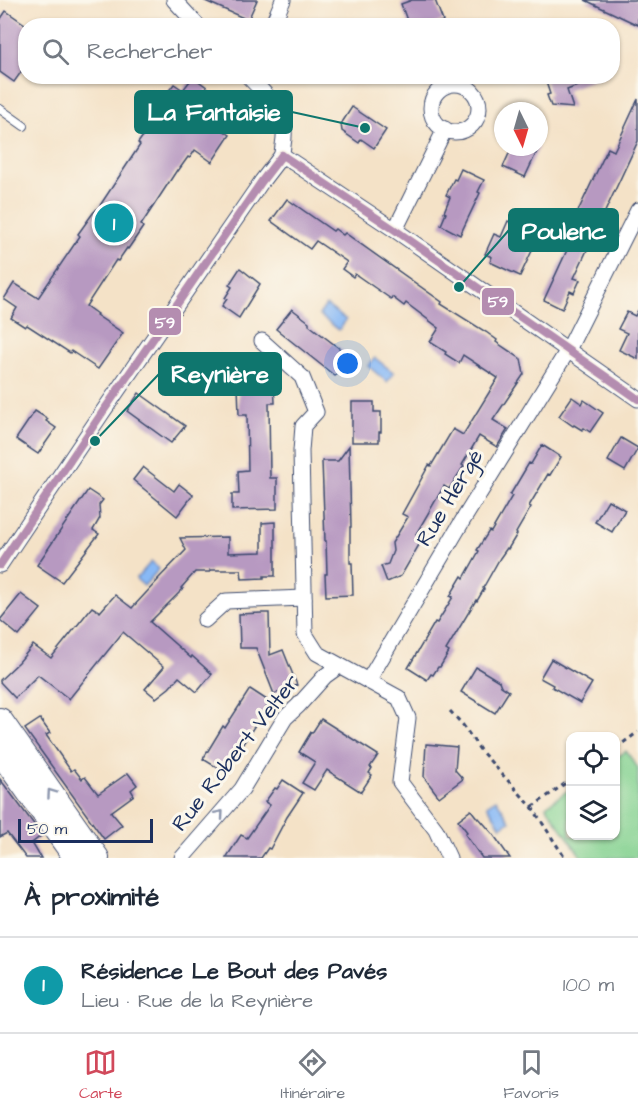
<!DOCTYPE html>
<html lang="fr">
<head>
<meta charset="utf-8">
<style>
  :root { --surface:#fff; --page:#f6f6f7; --text:#1f2937; --muted:#747a83; --line:#e0e1e3; --accent:#d1495b }
  body { margin:0; font-family:"Architects Daughter",sans-serif; background:var(--page); color:var(--text) }
  .controls { position:absolute; right:18px; bottom:18px; display:grid; overflow:hidden; border-radius:12px; box-shadow:0 2px 4px #0004 }
  .controls button { width:54px; height:54px; display:grid; place-items:center; padding:0; border:0; border-bottom:2px solid var(--line); background:var(--surface); color:var(--text); font:30px sans-serif }
  .compass { position:absolute; left:494px; top:102px; width:54px; height:54px; border-radius:50%; background:var(--surface); box-shadow:0 2px 4px #0004; rotate:175deg }
  .scale { position:absolute; left:18px; bottom:15px; width:135px; box-sizing:border-box; padding-left:6px; border:3px solid #1b2f5e; border-top:0; font-size:16px; line-height:21px; white-space:nowrap; color:#1b2f5e; -webkit-text-stroke:4px #fbf7ec; paint-order:stroke }
  .you { position:absolute; left:348px; top:364px; width:21px; height:21px; margin:-15px; border:4px solid #fff; border-radius:50%; background:#1a73e8; box-shadow:0 0 0 9px #1a73e833 }
  .badge { display:grid; place-items:center; width:39px; height:39px; border-radius:50%; background:var(--accent); color:#fff; font-size:20px; font-weight:700 }
  .pin { position:absolute; translate:-50% -50%; border:3px solid #fff; box-shadow:0 2px 6px #0006 }
  .list { margin:0; padding:0; list-style:none }
  h2 { display:flex; justify-content:space-between; align-items:center; height:78px; margin:0; padding:0 24px; font-size:26px }
  h2 small { font-size:20px; font-weight:400; color:var(--muted) }
  .list li { display:grid; grid-template-columns:39px 1fr auto; gap:18px; align-items:center; box-sizing:border-box; height:96px; padding:0 24px; border-top:2px solid var(--line) }
  .list b { display:block; font-size:22px; white-space:nowrap }
  .list p { margin:0; font-size:20px; white-space:nowrap; color:var(--muted) }
  .list em { font-size:20px; font-style:normal; color:var(--muted) }
  .icon { flex:none; width:33px; height:33px; fill:none; stroke:currentColor; stroke-width:2; stroke-linecap:round; stroke-linejoin:round }
  .map { position:relative; flex:none; width:638px; height:858px; overflow:hidden }
  .search { position:absolute; background:var(--surface); box-shadow:0 2px 4px #0004; left:18px; right:18px; top:18px; height:66px; display:flex; align-items:center; gap:15px; box-sizing:border-box; padding:0 21px; border-radius:24px; color:var(--muted); font-size:22px }
  .sheet { height:174px; background:var(--surface) }
  nav { display:flex; justify-content:space-around; align-items:center; box-sizing:border-box; height:84px; border-top:2px solid var(--line); background:var(--surface); font-size:16px; color:var(--muted) }
  nav a { display:grid; justify-items:center; gap:3px }
  nav .on { color:var(--accent) }
  .map>svg:first-child { display:block }
</style>
</head>
<body>
<div class="map">
<svg width="638" height="858" viewBox="0 0 638 858">
  <rect width="100%" height="100%" fill="#fbf7ec"/>
  <filter id="ink" filterUnits="userSpaceOnUse"><feTurbulence type="fractalNoise" baseFrequency=".0167" numOctaves="2"/><feDisplacementMap in="SourceGraphic" scale="12" xChannelSelector="R" yChannelSelector="G"/><feConvolveMatrix kernelMatrix="1 2 1 2 8 2 1 2 1" color-interpolation-filters="sRGB"/></filter>
  <filter id="wash" filterUnits="userSpaceOnUse"><feTurbulence type="fractalNoise" baseFrequency=".008" numOctaves="4" result="noise"/><feDisplacementMap in="SourceGraphic" scale="24" xChannelSelector="R" yChannelSelector="G"/><feGaussianBlur stdDeviation="1.35" result="paint"/><feColorMatrix in="noise" values="0 0 0 0 0 0 0 0 0 0 0 0 0 0 0 0 0 1.4 0 .05"/><feComposite in="paint" operator="in"/></filter>
  <g filter="url(#wash)">
    <rect width="100%" height="100%" fill="#f4e2c7"/>
    <polygon fill="#83d190" stroke="#4f8077" stroke-width="1.5" points="626,751 638,768 638,858 582,858 546,806 570,789 570,836 616,836 616,758"/>
    <g fill="#89b9f5" stroke="#5274aa" stroke-width="1.5">
      <polygon points="326,305 346,320 339,330 319,315"/>
      <polygon points="375,358 394,373 387,382 368,366"/>
      <polygon points="151,562 159,569 144,586 136,579"/>
      <polygon points="496,799 510,821 501,827 487,805"/>
    </g>
    <g id="blocks">
      <g fill="#b799c1">
        <polygon points="203,0 257,0 248,20"/>
        <polygon points="412,0 435,0 443,21 429,26 409,26 401,4"/>
        <polygon points="585,0 638,0 638,25"/>
        <polygon points="6,11 26,25 26,65 14,82 0,72 0,20"/>
        <polygon points="544,76 598,76 598,78 567,90 573,108 551,106 547,95 550,94"/>
        <polygon points="193,77 208,88 194,110 230,135 212,162 195,150 190,158 188,157 178,171 177,170 141,225 143,227 128,249 127,248 118,261 116,260 86,306 97,314 96,315 123,333 98,369 71,351 70,353 27,325 25,327 11,318 17,308 4,299 14,283 38,298 80,236 78,234 93,213 99,207 140,145 138,143 148,129 147,128 168,99 164,97 174,84 183,90"/>
        <polygon points="638,99 638,141 574,278 580,280 574,293 570,291 562,309 544,300 567,250 561,247 608,148 614,151"/>
        <polygon points="352,107 386,130 374,148 361,139 359,143 342,131 341,124"/>
        <polygon points="512,147 539,147 525,177 503,167"/>
        <polygon points="461,169 484,180 478,192 480,193 460,235 441,225 446,213 444,212 450,197 446,195 454,179 456,180"/>
        <polygon points="287,199 333,231 335,229 343,235 345,233 442,302 441,304 486,332 497,340 496,342 521,359 524,374 493,420 508,429 497,447 479,436 462,465 464,466 449,489 444,486 416,534 423,538 401,576 387,582 381,566 388,564 393,551 392,543 408,517 402,514 429,465 431,466 453,429 463,435 498,378 463,355 459,363 445,354 446,352 430,342 439,328 406,303 404,306 392,297 391,299 355,274 353,277 342,269 347,262 316,241 310,249 271,221"/>
        <polygon points="508,221 539,236 520,276 490,262 492,257 485,254 494,234 501,237"/>
        <polygon points="240,268 260,284 239,318 222,306 227,299 225,298 232,287 229,285"/>
        <polygon points="292,309 309,322 309,325 349,356 335,376 276,329"/>
        <polygon points="638,310 638,359 619,350 627,333 618,329 627,312 635,316"/>
        <polygon points="237,359 274,385 275,403 269,403 270,478 277,478 277,509 232,510 232,494 239,494 238,471 248,470 247,415 239,415 238,386 224,376"/>
        <polygon points="139,393 185,426 171,443 127,411"/>
        <polygon points="572,397 582,404 584,400 603,413 590,432 584,428 582,430 574,425 573,426 559,416"/>
        <polygon points="352,402 374,402 374,412 381,412 381,432 379,432 379,442 352,442"/>
        <polygon points="35,411 48,419 46,421 56,428 38,454 16,439"/>
        <polygon points="621,438 638,448 625,471 608,461"/>
        <polygon points="542,445 561,457 550,475 548,474 529,506 531,507 516,533 517,534 508,549 507,548 500,558 483,588 484,589 477,601 476,600 446,650 449,652 440,667 438,667 433,675 431,674 427,680 408,668 435,622 437,623 453,597 450,596 462,576 464,578 479,551 477,550 489,531 491,532 512,496 510,495 529,463 531,464"/>
        <polygon points="349,446 351,527 350,527 350,563 352,563 353,595 326,596 325,574 327,574 326,541 325,541 322,461 338,461"/>
        <polygon points="143,467 174,491 179,484 193,495 177,516 133,480"/>
        <polygon points="88,490 103,500 99,505 100,518 93,530 99,534 62,582 37,565"/>
        <polygon points="608,500 625,510 612,532 595,522"/>
        <polygon points="275,522 275,576 264,576 264,578 242,579 241,570 210,570 210,572 195,572 181,588 183,589 150,622 191,658 192,656 212,674 197,692 179,677 169,688 156,698 145,689 164,667 123,632 69,699 38,675 15,698 0,682 0,680 19,662 33,645 51,658 92,607 100,612 115,595 132,608 158,580 157,580 186,550 180,538 228,537 228,553 262,552 262,523"/>
        <polygon points="21,594 41,609 19,636 0,620"/>
        <polygon points="262,613 269,613 270,655 283,650 297,685 274,694 256,648 240,648 239,614"/>
        <polygon points="551,659 592,683 580,703 552,687 553,685 540,678"/>
        <polygon points="476,667 499,681 501,686 509,691 495,713 461,692"/>
        <polygon points="250,689 270,702 233,759 235,760 226,773 203,759 223,726 225,728"/>
        <polygon points="40,719 50,733 46,735 71,771 74,769 82,779 85,777 98,794 128,773 137,785 131,790 134,795 111,812 122,825 104,839 25,729"/>
        <polygon points="321,719 378,755 370,767 372,768 369,773 372,775 361,792 327,770 314,790 302,783 315,762 299,752 311,732 312,733"/>
        <polygon points="426,744 457,747 455,770 463,779 439,797 424,777"/>
        <polygon points="0,779 42,835 32,843 41,858 26,858 7,833 0,837"/>
        <polygon points="283,780 303,793 287,817 270,849 268,848 261,858 226,858 241,835 247,838 270,805 265,802 275,788 277,789"/>
        <polygon points="471,810 478,819 479,818 493,834 510,858 482,858 465,834 467,832 458,820"/>
      </g>
    </g>
  </g>
  <g filter="url(#ink)">
    <use href="#blocks" fill-opacity="0" stroke="#3c4a6e" stroke-width="1.5"/>
    <g fill="none" stroke-linecap="round" stroke-linejoin="round">
      <g stroke="#3c4a6e" stroke-width="10">
        <polyline id="lane" points="0,109 24,126"/>
      </g>
      <g stroke="#3c4a6e" stroke-width="17">
        <g id="street">
          <polyline points="174,0 198,26"/>
          <polyline points="272,26 283,0"/>
          <path d="M248,76C263,92 282,108 284,131C285,139 282,148 282,155"/>
          <circle cx="455" cy="108" r="24"/>
          <polyline points="282,155 395,230 638,399"/>
          <polyline points="395,230 445,129"/>
          <polyline points="262,341 302,377 316,412 303,426 301,451 305,634 317,653 399,698 408,718 400,782 436,830 449,858"/>
          <polyline points="0,565 102,413 262,181 282,155"/>
          <polyline points="205,620 226,601 304,598"/>
          <polyline points="368,681 463,520 568,350 638,210"/>
          <polyline points="182,858 242,789 285,718 298,706 325,676 339,666"/>
        </g>
      </g>
      <g stroke="#3c4a6e" stroke-width="26">
        <g id="primary">
          <polyline points="0,720 97,858"/>
          <polyline points="0,752 76,858"/>
        </g>
      </g>
      <g stroke="#3c4a6e" stroke-width="3" stroke-dasharray="4.5 4.5" stroke-linecap="butt">
        <polyline points="450,711 463,725 480,750 532,807 565,858"/>
        <polyline points="616,748 638,732"/>
        <polyline points="532,807 570,780"/>
      </g>
      <use href="#lane" stroke="#fff" stroke-width="8"/>
      <use href="#street" stroke="#fff" stroke-width="15"/>
      <use href="#primary" stroke="#fff" stroke-width="24"/>
      <g stroke="#fbf7ec" stroke-width="12">
        <g id="bus-1">
          <polyline points="282,155 395,230 638,399"/>
          <polyline points="0,565 102,413 262,181 282,155"/>
        </g>
      </g>
      <use href="#bus-1" stroke="#b48db0" stroke-width="8"/>
    </g>
    <defs><path id="oneway-chevron" d="M-2-3.5L2.5 0L-2 3.5" fill="none" stroke-width="1.6" stroke-linecap="round" stroke-linejoin="round" transform="scale(1.5)"/></defs>
    <g stroke="#8d97ae">
      <use href="#oneway-chevron" transform="translate(51 793) rotate(-125)"/>
      <use href="#oneway-chevron" transform="translate(220 814) rotate(-49)"/>
    </g>
  </g>
  <g text-anchor="middle" dominant-baseline="central" stroke-width="6" stroke-linejoin="round" paint-order="stroke">
    <g font-size="22" fill="#1b2f5e" stroke="#fbf7ec">
      <text transform="translate(450 498) rotate(-59)">Rue Hergé</text>
      <text transform="translate(236 753) rotate(-52)">Rue Robert Velter</text>
    </g>
  </g>
  <path fill="none" stroke="#0f766e" stroke-width="2" d="M365 128L292 112M459 287L509 230M95 441L159 374"/>
  <g fill="#0f766e" stroke="#fbf7ec" stroke-width="2">
    <circle cx="365" cy="128" r="6"/>
    <circle cx="459" cy="287" r="6"/>
    <circle cx="95" cy="441" r="6"/>
  </g>
  <g fill="#0f766e" stroke="#0f766e" stroke-width="2">
    <rect x="135" y="91" width="157" height="42" rx="6"/>
    <rect x="509" y="209" width="109" height="42" rx="6"/>
    <rect x="159" y="353" width="122" height="42" rx="6"/>
  </g>
  <g font-size="24" text-anchor="middle" font-weight="bold" fill="#fff">
    <text x="214" y="120">La Fantaisie</text>
    <text x="564" y="239">Poulenc</text>
    <text x="220" y="382">Reynière</text>
  </g>
  <g stroke="#fbf7ec" stroke-width="2">
    <rect x="481" y="287" width="34" height="29" rx="6" fill="#b48db0"/>
    <rect x="148" y="307" width="34" height="29" rx="6" fill="#b48db0"/>
  </g>
  <g font-size="16" text-anchor="middle" font-weight="bold" fill="#fff">
    <text x="498" y="307">59</text>
    <text x="165" y="328">59</text>
  </g>
</svg>
<div class="controls">
<button><svg class="icon" aria-label="locate" viewBox="0 0 24 24"><circle cx="12" cy="12" r="6"/><path d="M12 2v4M12 18v4M2 12h4M18 12h4"/></svg></button>
<button><svg class="icon" aria-label="layers" viewBox="0 0 24 24"><path d="M12 4l9 5-9 5-9-5zM3 14l9 5 9-5"/></svg></button>
</div>
<svg class="compass" viewBox="-18 -18 36 36"><path d="M0-13l5 13h-10z" fill="#e53935"/><path d="M0 13l5-13h-10z" fill="#747a83"/></svg>
<div class="scale">50 m</div>
<div class="you"></div>
<div class="pin badge" style="left:114px;top:223px;background:#0f9aa8">1</div>
<div class="search"><svg class="icon" aria-label="search" viewBox="0 0 24 24"><circle cx="10" cy="10" r="6"/><path d="M15 15l6 6"/></svg>Rechercher</div>
</div>
<section class="sheet">
<h2>À proximité<small></small></h2>
<ul class="list">
<li><span class="badge" style="background:#0f9aa8">1</span><div><b>Résidence Le Bout des Pavés</b><p>Lieu · Rue de la Reynière</p></div><em>100 m</em></li>
</ul>
</section>
<nav>
<a class="on"><svg class="icon" aria-label="map" viewBox="0 0 24 24"><path d="M3 6l6-2 6 2 6-2v14l-6 2-6-2-6 2zM9 4v14M15 6v14"/></svg>Carte</a>
<a><svg class="icon" aria-label="directions" viewBox="0 0 24 24"><path d="M12 3l9 9-9 9-9-9zM9 14v-3h6M13 9l2 2-2 2"/></svg>Itinéraire</a>
<a><svg class="icon" aria-label="saved" viewBox="0 0 24 24"><path d="M7 4h10v16l-5-4-5 4z"/></svg>Favoris</a>
</nav>
</body>
</html>
